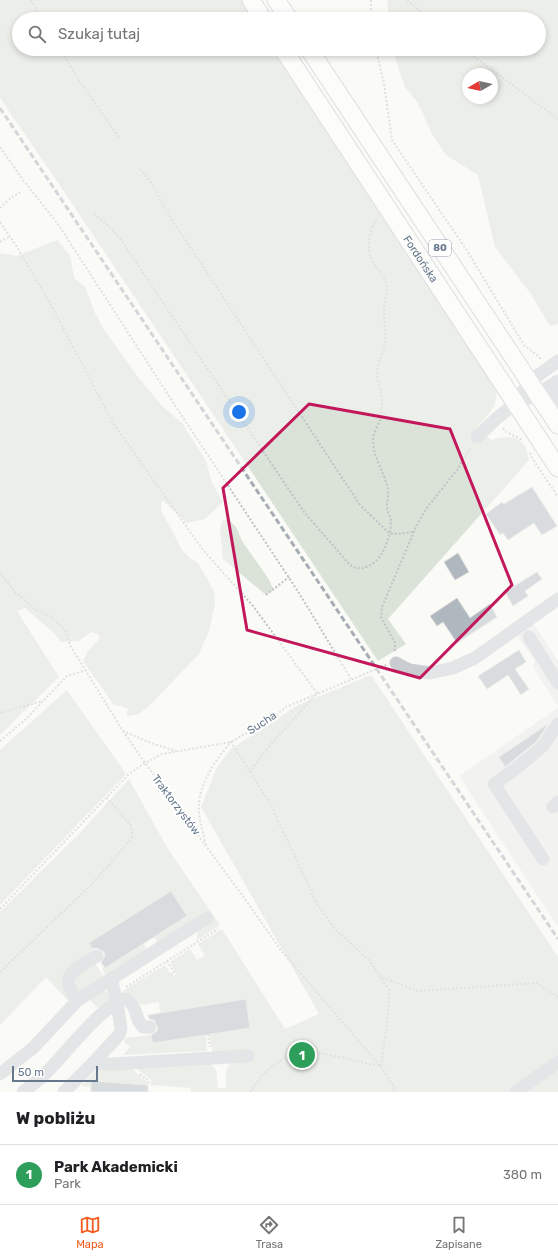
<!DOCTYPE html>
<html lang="pl">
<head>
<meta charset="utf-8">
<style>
  :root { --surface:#fff; --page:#f6f6f6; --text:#202124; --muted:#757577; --line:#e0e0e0; --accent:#f45b1d }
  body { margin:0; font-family:Rubik,sans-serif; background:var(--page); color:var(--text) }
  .compass { position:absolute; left:462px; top:68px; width:36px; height:36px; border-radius:50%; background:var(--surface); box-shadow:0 2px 6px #0003; rotate:261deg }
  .scale { position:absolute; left:12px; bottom:10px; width:86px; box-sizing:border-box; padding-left:4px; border:2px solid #66788b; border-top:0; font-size:11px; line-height:14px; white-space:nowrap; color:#66788b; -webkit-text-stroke:3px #fff; paint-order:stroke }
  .you { position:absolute; left:239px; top:412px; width:14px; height:14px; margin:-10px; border:3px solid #fff; border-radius:50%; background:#1a73e8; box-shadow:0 0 0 6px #1a73e833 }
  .badge { display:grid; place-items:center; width:26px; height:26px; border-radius:50%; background:var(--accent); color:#fff; font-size:13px; font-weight:700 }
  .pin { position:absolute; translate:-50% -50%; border:2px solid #fff; box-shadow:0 1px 4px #0006 }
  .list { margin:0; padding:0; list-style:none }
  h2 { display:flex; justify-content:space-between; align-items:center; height:52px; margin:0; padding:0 16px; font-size:17px }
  h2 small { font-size:13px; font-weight:400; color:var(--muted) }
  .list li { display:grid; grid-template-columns:26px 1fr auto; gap:12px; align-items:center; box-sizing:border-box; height:60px; padding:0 16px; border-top:1px solid var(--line) }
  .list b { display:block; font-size:15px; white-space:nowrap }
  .list p { margin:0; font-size:13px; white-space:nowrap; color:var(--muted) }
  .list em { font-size:13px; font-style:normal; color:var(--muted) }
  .icon { flex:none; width:22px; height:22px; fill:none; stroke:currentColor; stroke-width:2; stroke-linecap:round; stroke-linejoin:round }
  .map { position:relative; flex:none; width:558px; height:1092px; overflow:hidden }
  .search { position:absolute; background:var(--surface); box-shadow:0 2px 6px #0003; left:12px; right:12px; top:12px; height:44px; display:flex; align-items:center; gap:10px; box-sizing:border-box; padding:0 14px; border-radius:22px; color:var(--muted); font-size:15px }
  .sheet { height:112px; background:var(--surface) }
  nav { display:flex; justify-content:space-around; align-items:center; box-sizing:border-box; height:56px; border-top:1px solid var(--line); background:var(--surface); font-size:11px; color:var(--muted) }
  nav a { display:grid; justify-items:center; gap:2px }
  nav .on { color:var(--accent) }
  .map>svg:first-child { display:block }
</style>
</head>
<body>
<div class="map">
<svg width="558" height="1092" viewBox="0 0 558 1092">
  <rect width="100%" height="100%" fill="#fafaf7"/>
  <g fill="#e8e9e8">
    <polygon points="533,623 558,661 558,706 533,667 535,661 516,634"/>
    <polygon points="558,708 558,927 459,776"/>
  </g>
  <g fill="#dbe2d8" fill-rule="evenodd">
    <path d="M0,0H243L255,19H19V49H275L496,389C499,406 487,416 477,427L491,440C501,437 517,434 524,445C527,449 528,456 529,460L388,619L406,644L378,661L63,190L0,98Z"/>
    <path d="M387,0H558V324L550,326L531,294L495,247L478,175L446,155L433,136L418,103L405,87L397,64L394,49H539V19H389ZM468,74H492V98H468Z"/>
    <polygon points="57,240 70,255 74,278 85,287 95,313 103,328 138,377 163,407 182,423 206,461 212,483 223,502 205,519 187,523 162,500 161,510 182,550 191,559 198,563 214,591 215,604 209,631 199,654 150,705 139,714 126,716 128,709 121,706 114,705 83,661 88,651 100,638 98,634 91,632 79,641 61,642 53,632 25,608 17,611 59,677 0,735 0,253 17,256"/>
    <polygon points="228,519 236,527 242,541 268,578 274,590 266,595 223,559 220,530 222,521"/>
    <path d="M371,675L558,957V1092H191V1088L151,1085V1080L134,1067L211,1064L216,1070L218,1088H226C226,1078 224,1069 232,1062L213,1054L209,1034L250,1028L246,999L160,1013L159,1002L141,1005C136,997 132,996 123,994V991L165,965L170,973L172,972L174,976L177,975L170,962L190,949L197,960L205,956L198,944L222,929L285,1029L319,1014L201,807L217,767L231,749L298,705Z"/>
    <polygon points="67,690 126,774 0,905 0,750"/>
    <polygon points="129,779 168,849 220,925 196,941 198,930 158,943 154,937 187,916 171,891 89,943 94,951 69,967 71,1004 46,977 0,1025 0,912 79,834"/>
    <polygon points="143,943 148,950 106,976 102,969"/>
    <polygon points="94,962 104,977 82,992 78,992 73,978"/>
    <polygon points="104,991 108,992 110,1000 100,1010 88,998"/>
    <polygon points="151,1035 153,1043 206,1035 207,1051 123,1055 130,1047 124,1042 126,1038"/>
    <polygon points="130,1067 147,1082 147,1085 92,1081 91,1087 81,1086 98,1069"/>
  </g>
  <g fill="#b0b8bf" stroke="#dcdcd9">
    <polygon points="532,487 557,526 542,535 534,523 508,540 503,533 500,535 486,514 502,502 504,504"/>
    <polygon points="458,553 469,572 455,580 444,562"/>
    <polygon points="537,572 542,579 525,591 528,596 513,606 505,592"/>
    <polygon points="457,598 470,618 490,604 497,617 457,643 443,622 437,626 430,616"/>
    <polygon points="519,650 526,662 515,669 529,689 521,695 508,675 487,689 478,676"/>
    <polygon points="548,724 537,741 505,767 499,757"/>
    <polygon points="171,891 187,916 105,968 101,963 105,956 104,952 97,948 93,949 89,943"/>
    <polygon points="246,999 250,1028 153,1043 151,1035 157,1031 158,1027 154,1020 149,1019 148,1015"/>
    <polygon points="91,1081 148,1085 148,1092 91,1092"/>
  </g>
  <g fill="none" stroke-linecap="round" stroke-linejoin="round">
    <g stroke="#babec2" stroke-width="19">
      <g id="major">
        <polyline points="251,0 263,19"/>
        <polyline points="276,0 289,19"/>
        <path id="s1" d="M283,49L558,468"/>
        <polyline points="309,49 558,425"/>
      </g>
    </g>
    <g stroke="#c0c3c5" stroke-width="2" stroke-dasharray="2 2" stroke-linecap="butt">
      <polyline points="31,0 42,19"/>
      <polyline points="371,0 371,19"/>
      <polyline points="407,0 429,19"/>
      <polyline points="60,49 79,80 120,139"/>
      <polyline points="376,49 384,84 392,140 466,249 524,345 537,355 541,359"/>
      <polyline points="464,49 558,119"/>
      <polyline points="0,147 23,180 58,224 178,410 299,593 351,679"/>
      <polyline points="140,169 153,185 163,206 360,505 389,533 397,534 413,532"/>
      <polyline points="0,208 12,197 22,191"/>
      <path d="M94,214L111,228L121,240L304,512L350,565C357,570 364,569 372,564C384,557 391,535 391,521C391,517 387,512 387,507C387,501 389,495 388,489C384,472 373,457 373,440C373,433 378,426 380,420C381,415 382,410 382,405C383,394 377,383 377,372C377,361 384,354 385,343C386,332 384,321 384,310C384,303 386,298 387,292C388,275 369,264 369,248C368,238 372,228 376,219"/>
      <polyline points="0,222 17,247 51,305 113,423 203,550 253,606 317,693 265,751 250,772"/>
      <polyline points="0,242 9,237"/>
      <polyline points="503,428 506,432 523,440"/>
      <polyline points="530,453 532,458 558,497"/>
      <polyline points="0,573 16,593 36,610 51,617 65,630 71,647 123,731 151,743 176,751"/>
      <polyline points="266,595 289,577"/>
      <polyline points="395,651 395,643 381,617 382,607 416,527 426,509 457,470 471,447"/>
      <polyline points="0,713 43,701"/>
      <polyline points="123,731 145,763 245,899 280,949 381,1067 393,1085 395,1092"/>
      <polyline points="0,741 26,719 67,676 86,670"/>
      <path d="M206,845C203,833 198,817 199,805C200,782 216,759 231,742L270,803L317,904L336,930L369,960L389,990L388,1015L381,1067"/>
      <polyline points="0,909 129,774 145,763 162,754 231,742 271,719 286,707 386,665"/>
      <polyline points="167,961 176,975"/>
      <polyline points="0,972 88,888 111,863 132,837 132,827 107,798"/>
      <polyline points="379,976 418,991 536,983 558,997"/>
      <polyline points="126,987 218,929"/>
      <polyline points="208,1034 210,1047"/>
      <polyline points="140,1074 149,1081 148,1085"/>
      <polyline points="250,1092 263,1074 282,1059 301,1052 321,1053 380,1066"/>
    </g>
    <g stroke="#c9cdd1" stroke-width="13">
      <polyline points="515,404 529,382 558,361"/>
      <polyline points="554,420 557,382"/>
      <polyline points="477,437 497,418 515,404 537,394 558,381"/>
      <polyline points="529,637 558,683"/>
      <polyline points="396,663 409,670 430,673 453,668 475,658 558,599"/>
      <polyline points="553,807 558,802"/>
      <polyline points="543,859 494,784 514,770 543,746 558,724"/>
      <path d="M97,956C76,969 56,974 78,1000L207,918"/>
      <polyline points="93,1063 112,1064 248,1056"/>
      <polyline points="0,1074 33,1048 78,1000"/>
      <path d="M23,1092C31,1086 39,1080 47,1072C64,1055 104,1003 126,999C138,1006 134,1018 143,1027H150"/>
      <polyline points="64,1092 93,1063 119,1035 121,1029 117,1002 111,979"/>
      <polyline points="516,1092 558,1062"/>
    </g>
    <use href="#major" stroke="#fff" stroke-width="17"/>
    <polyline stroke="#a7adb4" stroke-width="3" stroke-dasharray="6 3" stroke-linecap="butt" points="0,108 558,939"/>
  </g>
  <path d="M0 0H558V1092H0ZM309,404L450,429L512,585L420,678L247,630L223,488Z" fill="#fafaf7" fill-opacity=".55" fill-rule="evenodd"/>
  <path fill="none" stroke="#c2185b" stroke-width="3" stroke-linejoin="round" d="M309,404L450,429L512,585L420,678L247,630L223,488Z"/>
  <g text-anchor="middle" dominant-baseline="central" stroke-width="4" stroke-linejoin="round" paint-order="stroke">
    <rect fill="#fff" stroke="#94a0ae" stroke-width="1" x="429" y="240" width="22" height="16" rx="3"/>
    <g font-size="10" font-weight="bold" fill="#66788b">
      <text x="440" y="248">80</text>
    </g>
    <g font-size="11" fill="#66788b" stroke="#fff">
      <text stroke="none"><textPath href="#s1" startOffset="251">Fordońska</textPath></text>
      <text transform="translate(262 723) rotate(-33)">Sucha</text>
      <text transform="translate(176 805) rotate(53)">Traktorzystów</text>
    </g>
  </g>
</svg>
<svg class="compass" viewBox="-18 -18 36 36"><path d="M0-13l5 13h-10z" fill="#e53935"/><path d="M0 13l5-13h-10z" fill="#757577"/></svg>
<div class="scale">50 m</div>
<div class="you"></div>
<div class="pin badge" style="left:302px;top:1055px;background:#2e9e5b">1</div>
<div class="search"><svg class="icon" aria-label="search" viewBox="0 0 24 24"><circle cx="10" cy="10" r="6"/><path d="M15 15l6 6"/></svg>Szukaj tutaj</div>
</div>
<section class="sheet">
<h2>W pobliżu<small></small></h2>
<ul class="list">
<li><span class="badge" style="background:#2e9e5b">1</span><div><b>Park Akademicki</b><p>Park</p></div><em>380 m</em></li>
</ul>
</section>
<nav>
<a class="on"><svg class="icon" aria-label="map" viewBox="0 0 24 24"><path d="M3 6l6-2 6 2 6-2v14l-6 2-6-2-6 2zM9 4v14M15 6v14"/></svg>Mapa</a>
<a><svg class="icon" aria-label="directions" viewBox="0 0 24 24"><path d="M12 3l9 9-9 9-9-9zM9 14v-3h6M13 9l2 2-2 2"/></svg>Trasa</a>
<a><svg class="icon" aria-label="saved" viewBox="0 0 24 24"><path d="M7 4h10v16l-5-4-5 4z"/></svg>Zapisane</a>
</nav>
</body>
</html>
